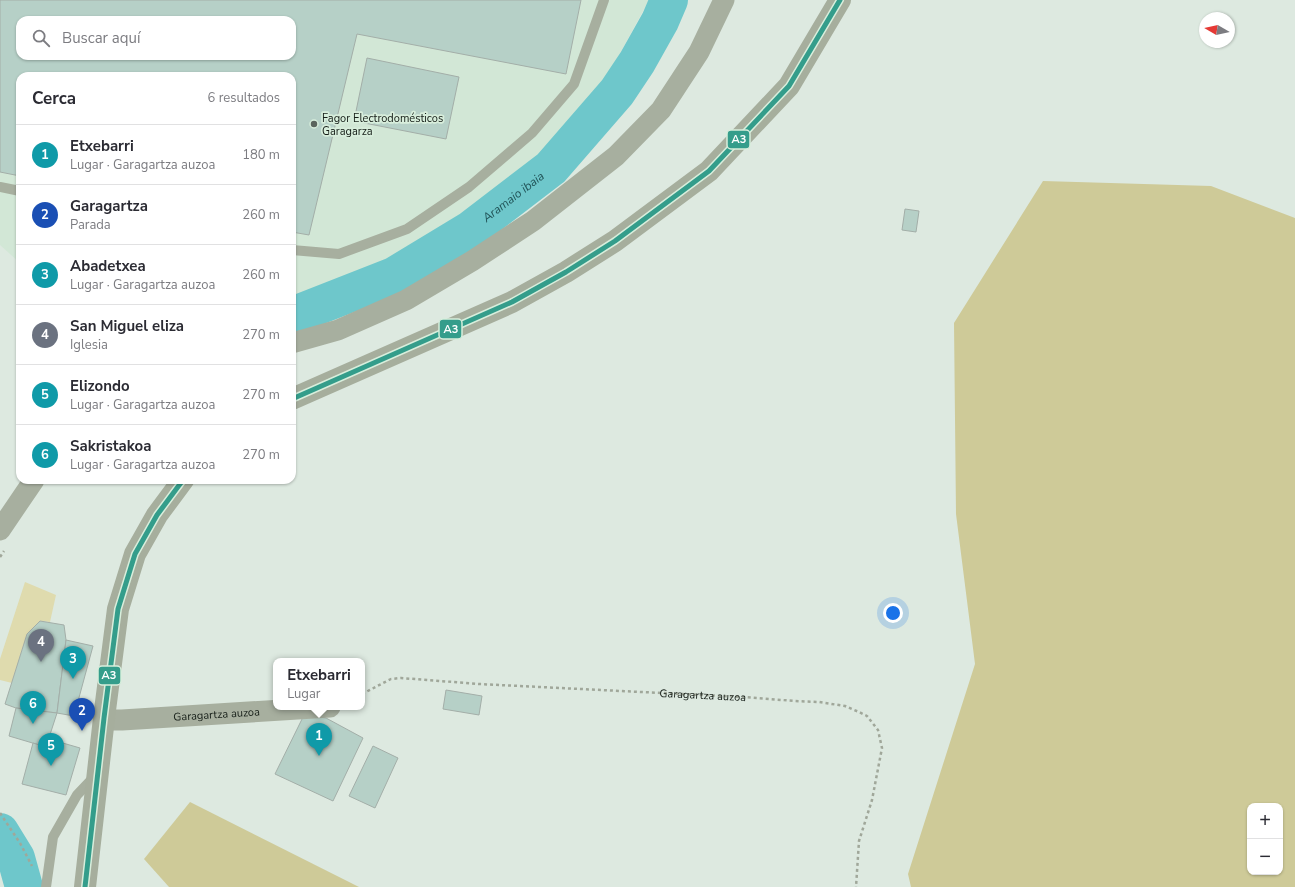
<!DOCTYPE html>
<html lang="es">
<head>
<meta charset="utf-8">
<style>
  :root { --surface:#fff; --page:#f2f2f3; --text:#2b2b33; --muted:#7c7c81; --line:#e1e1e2; --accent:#0b8043 }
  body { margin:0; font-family:"Nunito Sans",sans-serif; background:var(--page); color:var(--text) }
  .controls { position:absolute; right:12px; bottom:12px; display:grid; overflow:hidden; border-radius:8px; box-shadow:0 1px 3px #0004 }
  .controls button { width:36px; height:36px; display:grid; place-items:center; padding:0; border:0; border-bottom:1px solid var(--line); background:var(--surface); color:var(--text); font:20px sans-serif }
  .compass { position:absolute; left:1199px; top:12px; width:36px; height:36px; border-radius:50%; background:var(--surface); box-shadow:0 1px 3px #0004; rotate:279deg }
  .you { position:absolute; left:893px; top:613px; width:14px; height:14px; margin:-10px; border:3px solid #fff; border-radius:50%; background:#1a73e8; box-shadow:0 0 0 6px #1a73e833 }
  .badge { display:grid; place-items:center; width:26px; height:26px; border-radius:50%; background:var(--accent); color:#fff; font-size:13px; font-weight:700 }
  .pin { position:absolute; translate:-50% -33px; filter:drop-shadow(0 1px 2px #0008) }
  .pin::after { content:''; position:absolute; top:21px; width:14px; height:12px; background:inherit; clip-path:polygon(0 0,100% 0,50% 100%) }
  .popup { position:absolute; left:273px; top:658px; width:92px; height:52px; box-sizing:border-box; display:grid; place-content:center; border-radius:8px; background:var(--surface); filter:drop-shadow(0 1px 3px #0005); font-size:13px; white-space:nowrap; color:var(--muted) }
  .popup b { font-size:15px; color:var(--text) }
  .popup::after { content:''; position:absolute; left:50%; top:100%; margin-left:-8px; border:8px solid transparent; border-top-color:var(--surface) }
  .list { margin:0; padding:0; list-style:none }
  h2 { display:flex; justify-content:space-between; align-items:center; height:52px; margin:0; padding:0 16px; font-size:17px }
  h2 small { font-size:13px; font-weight:400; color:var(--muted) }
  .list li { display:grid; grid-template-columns:26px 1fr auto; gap:12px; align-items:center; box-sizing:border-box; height:60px; padding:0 16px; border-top:1px solid var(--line) }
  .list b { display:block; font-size:15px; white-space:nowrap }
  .list p { margin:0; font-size:13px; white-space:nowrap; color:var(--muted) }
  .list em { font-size:13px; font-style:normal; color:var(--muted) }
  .icon { flex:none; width:22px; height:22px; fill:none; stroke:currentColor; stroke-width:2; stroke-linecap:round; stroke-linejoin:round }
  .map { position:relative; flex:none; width:1295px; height:887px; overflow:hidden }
  .search { position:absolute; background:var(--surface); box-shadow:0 1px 3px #0004; left:16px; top:16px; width:280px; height:44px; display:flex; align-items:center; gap:10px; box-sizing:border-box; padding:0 14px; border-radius:12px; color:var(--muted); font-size:15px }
  .panel { position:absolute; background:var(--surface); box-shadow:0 1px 3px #0004; left:16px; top:72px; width:280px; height:412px; border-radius:12px }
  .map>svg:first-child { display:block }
</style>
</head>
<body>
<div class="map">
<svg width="1295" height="887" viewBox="0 0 1295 887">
  <rect width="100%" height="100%" fill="#dde9e0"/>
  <path fill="#d2e7d6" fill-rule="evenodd" d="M0,0H649L583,121L439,237L304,302L292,306V76H20V263L0,245ZM20,20H292V56H20Z"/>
  <polygon fill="#dfdbae" points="25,582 56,595 50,622 40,621 27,634 12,683 0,680 0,659"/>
  <g fill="#ceca98" fill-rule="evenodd">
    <path d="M1043,181L1211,186L1295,218V887H911L908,874L975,664L956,514L954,323ZM1250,806H1280V872H1250Z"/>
    <polygon points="190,802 359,887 169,887 144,859"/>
  </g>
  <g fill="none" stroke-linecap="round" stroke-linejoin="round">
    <g stroke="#6ec7cb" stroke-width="38">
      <path id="s1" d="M292,316L394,276L470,230L551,168L617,92L637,62L660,21L669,0"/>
      <polyline points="0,832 16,858 24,887"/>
    </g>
  </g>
  <g fill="#b6d0c7" stroke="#a3aea8" fill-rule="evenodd">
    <path d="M0,0H581L566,74L357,34L309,235L292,232V76H20V176L0,172ZM20,20H292V56H20Z"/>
    <polygon points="367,58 459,77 446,139 354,121"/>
    <polygon points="905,209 919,211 916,232 902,230"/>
    <polygon points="40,621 64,625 66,640 57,713 16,708 5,704 27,634"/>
    <polygon points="66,640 93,646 74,716 57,713"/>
    <polygon points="446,690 482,696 479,715 443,709"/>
    <polygon points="16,708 57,713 46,747 9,736"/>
    <polygon points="304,715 326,718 363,738 333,801 275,774"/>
    <polygon points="49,739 80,748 66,795 22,784 33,743 46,747"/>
    <polygon points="373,746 398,758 375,808 349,796"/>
  </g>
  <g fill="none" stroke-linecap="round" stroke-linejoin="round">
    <g stroke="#a0a79a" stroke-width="2.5" stroke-dasharray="3 3" stroke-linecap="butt">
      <polyline points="0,557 4,551"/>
      <path id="s2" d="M362,694L391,679L401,678L479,684L743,697L795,701L819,702L845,706L859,712L867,716L878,730L882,748L872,800L859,841L856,887"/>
      <polyline points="0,813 20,843 32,866"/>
    </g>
    <g stroke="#a7af9f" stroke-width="10">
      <polyline points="0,187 20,191"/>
      <polyline points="292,250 339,254 407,229 469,187 532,133 574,84 604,0"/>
      <polyline points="46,887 53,837 77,795 95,776"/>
    </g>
    <g stroke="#a7af9f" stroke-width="21">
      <polyline points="292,343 338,330 406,300 472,261 533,221 616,156 661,110 699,52 724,0"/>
      <polyline points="0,530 34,480"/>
      <path id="s3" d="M104,718L112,720H122L330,707"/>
    </g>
    <g stroke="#a6ae9d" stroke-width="22">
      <polyline points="292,399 512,302 566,272 615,241 709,171 789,86 840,0"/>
      <polyline points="85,887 104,718 118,609 135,554 157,515 183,480"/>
    </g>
    <g stroke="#d8eedc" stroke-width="8">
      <g id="bus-1">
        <polyline points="292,399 512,302 566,272 615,241 709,171 789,86 840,0"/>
        <polyline points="85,887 104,718 118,609 135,554 157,515 183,480"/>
      </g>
    </g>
    <use href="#bus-1" stroke="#349d8b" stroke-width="5"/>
  </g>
  <circle fill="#5b645d" stroke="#d8eedc" stroke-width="1.5" cx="314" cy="124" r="4"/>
  <g text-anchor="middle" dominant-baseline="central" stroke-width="3.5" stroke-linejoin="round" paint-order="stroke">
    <g font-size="11" fill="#151d17" stroke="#d8eedc" text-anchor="start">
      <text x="322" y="118">Fagor Electrodomésticos<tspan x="322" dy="13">Garagarza</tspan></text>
    </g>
    <g font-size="11" fill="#151d17" stroke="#d8eedc">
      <text stroke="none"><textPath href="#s2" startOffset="345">Garagartza auzoa</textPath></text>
      <text stroke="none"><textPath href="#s3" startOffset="113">Garagartza auzoa</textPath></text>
    </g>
    <g font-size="12" font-style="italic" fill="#215458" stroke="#d8eedc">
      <text stroke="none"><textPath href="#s1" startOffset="253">Aramaio ibaia</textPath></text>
    </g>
  </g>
  <g stroke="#d8eedc" stroke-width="1.5">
    <rect x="727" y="130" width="23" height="19" rx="4" fill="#349d8b"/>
    <rect x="439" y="319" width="23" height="20" rx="4" fill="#349d8b"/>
    <rect x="98" y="666" width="23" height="19" rx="4" fill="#349d8b"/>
  </g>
  <g font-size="11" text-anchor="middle" font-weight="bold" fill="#fff">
    <text x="739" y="143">A3</text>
    <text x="451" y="333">A3</text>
    <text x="109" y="679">A3</text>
  </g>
</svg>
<div class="controls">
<button>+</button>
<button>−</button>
</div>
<svg class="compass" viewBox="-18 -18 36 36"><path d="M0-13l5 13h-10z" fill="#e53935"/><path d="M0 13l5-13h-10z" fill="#7c7c81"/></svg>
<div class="you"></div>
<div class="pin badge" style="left:319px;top:756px;background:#0f9aa8">1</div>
<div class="popup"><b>Etxebarri</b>Lugar</div>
<div class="pin badge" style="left:82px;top:731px;background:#1a4fb4">2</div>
<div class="pin badge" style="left:73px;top:679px;background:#0f9aa8">3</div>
<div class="pin badge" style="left:41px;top:662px;background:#6b7280">4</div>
<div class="pin badge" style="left:51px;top:766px;background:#0f9aa8">5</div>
<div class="pin badge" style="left:33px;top:724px;background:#0f9aa8">6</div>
<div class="search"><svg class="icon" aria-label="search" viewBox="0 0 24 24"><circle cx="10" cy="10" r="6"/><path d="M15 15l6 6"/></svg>Buscar aquí</div>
<section class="panel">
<h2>Cerca<small>6 resultados</small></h2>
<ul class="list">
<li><span class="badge" style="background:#0f9aa8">1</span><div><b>Etxebarri</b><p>Lugar · Garagartza auzoa</p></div><em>180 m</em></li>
<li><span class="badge" style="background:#1a4fb4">2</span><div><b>Garagartza</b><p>Parada</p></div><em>260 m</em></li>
<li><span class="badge" style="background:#0f9aa8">3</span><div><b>Abadetxea</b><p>Lugar · Garagartza auzoa</p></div><em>260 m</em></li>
<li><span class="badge" style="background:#6b7280">4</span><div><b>San Miguel eliza</b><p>Iglesia</p></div><em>270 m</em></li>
<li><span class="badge" style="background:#0f9aa8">5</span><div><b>Elizondo</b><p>Lugar · Garagartza auzoa</p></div><em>270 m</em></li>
<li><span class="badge" style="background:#0f9aa8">6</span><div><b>Sakristakoa</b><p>Lugar · Garagartza auzoa</p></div><em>270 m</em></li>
</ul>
</section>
</div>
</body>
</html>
